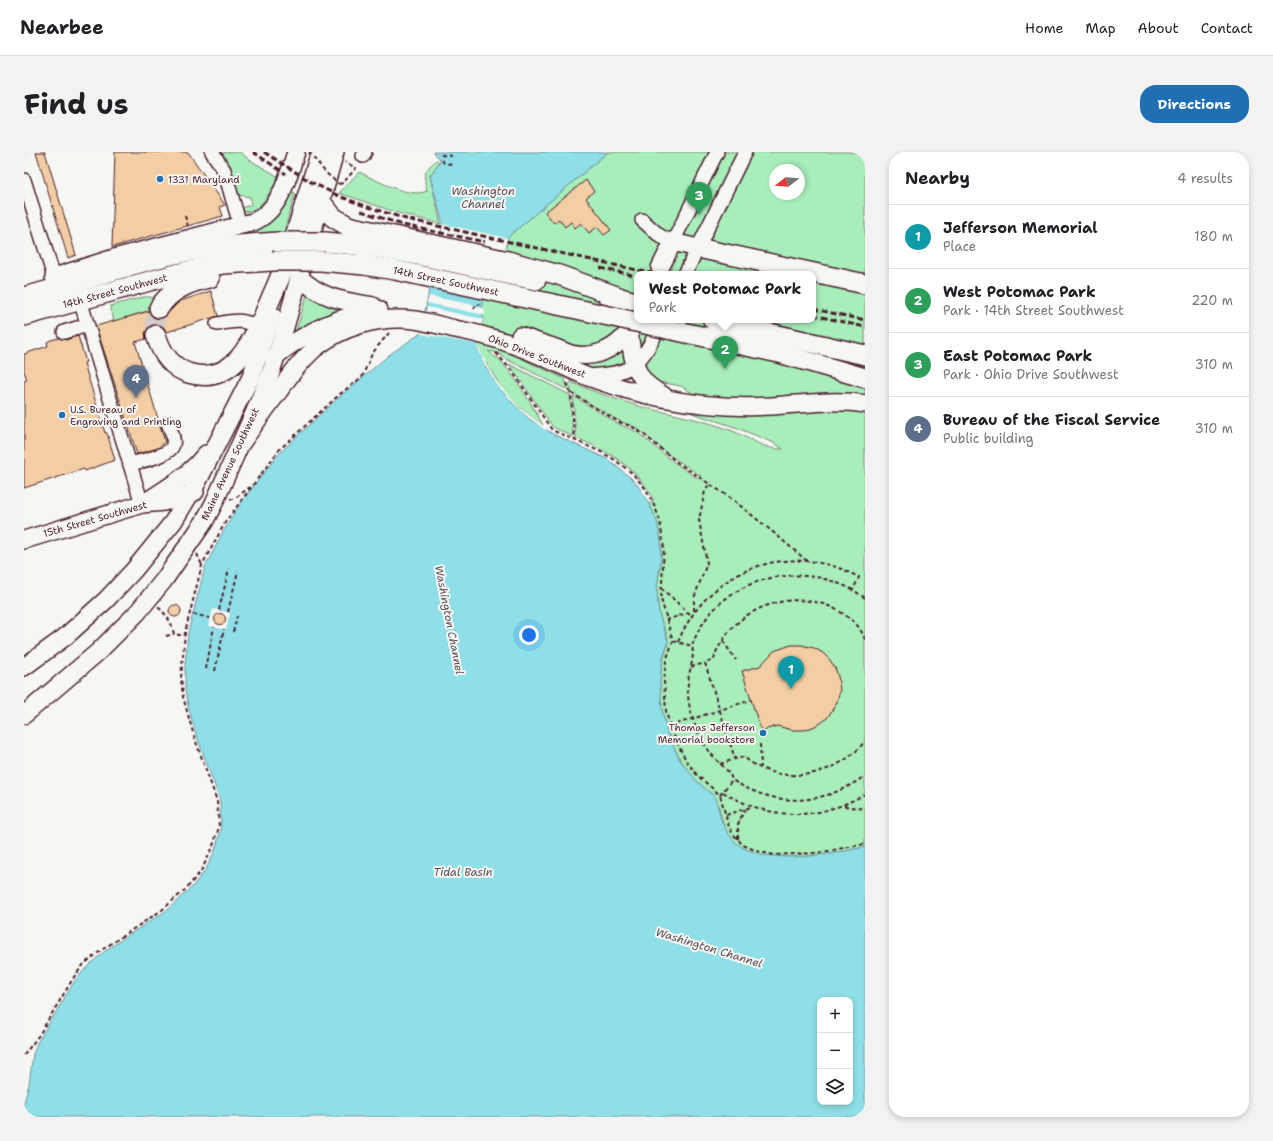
<!DOCTYPE html>
<html lang="en">
<head>
<meta charset="utf-8">
<style>
  :root { --surface:#fff; --page:#f2f2f2; --text:#202124; --muted:#757577; --line:#e0e0e0; --accent:#1f6fb2 }
  body { margin:0; font-family:"Shantell Sans",sans-serif; background:var(--page); color:var(--text) }
  .controls { position:absolute; right:12px; bottom:12px; display:grid; overflow:hidden; border-radius:8px; box-shadow:0 2px 6px #0003 }
  .controls button { width:36px; height:36px; display:grid; place-items:center; padding:0; border:0; border-bottom:1px solid var(--line); background:var(--surface); color:var(--text); font:20px sans-serif }
  .compass { position:absolute; left:745px; top:12px; width:36px; height:36px; border-radius:50%; background:var(--surface); box-shadow:0 2px 6px #0003; rotate:253deg }
  .you { position:absolute; left:505px; top:483px; width:14px; height:14px; margin:-10px; border:3px solid #fff; border-radius:50%; background:#1a73e8; box-shadow:0 0 0 6px #1a73e833 }
  .badge { display:grid; place-items:center; width:26px; height:26px; border-radius:50%; background:var(--accent); color:#fff; font-size:13px; font-weight:700 }
  .pin { position:absolute; translate:-50% -33px; filter:drop-shadow(0 1px 2px #0008) }
  .pin::after { content:''; position:absolute; top:21px; width:14px; height:12px; background:inherit; clip-path:polygon(0 0,100% 0,50% 100%) }
  .popup { position:absolute; left:610px; top:119px; width:182px; height:52px; box-sizing:border-box; display:grid; place-content:center; border-radius:8px; background:var(--surface); filter:drop-shadow(0 1px 3px #0005); font-size:13px; white-space:nowrap; color:var(--muted) }
  .popup b { font-size:15px; color:var(--text) }
  .popup::after { content:''; position:absolute; left:50%; top:100%; margin-left:-8px; border:8px solid transparent; border-top-color:var(--surface) }
  .list { margin:0; padding:0; list-style:none }
  h2 { display:flex; justify-content:space-between; align-items:center; height:52px; margin:0; padding:0 16px; font-size:17px }
  h2 small { font-size:13px; font-weight:400; color:var(--muted) }
  .list li { display:grid; grid-template-columns:26px 1fr auto; gap:12px; align-items:center; box-sizing:border-box; height:64px; padding:0 16px; border-top:1px solid var(--line) }
  .list b { display:block; font-size:15px; white-space:nowrap }
  .list p { margin:0; font-size:13px; white-space:nowrap; color:var(--muted) }
  .list em { font-size:13px; font-style:normal; color:var(--muted) }
  .icon { flex:none; width:22px; height:22px; fill:none; stroke:currentColor; stroke-width:2; stroke-linecap:round; stroke-linejoin:round }
  .map { position:relative; flex:none; width:841px; height:965px; overflow:hidden; border-radius:16px }
  header { display:flex; align-items:center; gap:24px; box-sizing:border-box; height:56px; padding:0 20px; background:var(--surface); border-bottom:1px solid var(--line) }
  header strong { font-size:19px }
  nav { display:flex; gap:22px; margin-inline-start:auto; font-size:14px }
  .intro { display:flex; align-items:center; justify-content:space-between; box-sizing:border-box; height:96px; padding:0 24px }
  h1 { margin:0; font-size:28px }
  .button { padding:10px 18px; border-radius:16px; background:var(--accent); color:#fff; font-size:14px; font-weight:700 }
  main { display:flex; gap:24px; padding:0 24px }
  aside { flex:1; background:var(--surface); border-radius:16px; box-shadow:0 2px 6px #0003 }
  .map>svg:first-child { display:block }
</style>
</head>
<body>
<header>
<strong>Nearbee</strong>
<nav><a>Home</a><a>Map</a><a>About</a><a>Contact</a></nav>
</header>
<div class="intro"><h1>Find us</h1><a class="button">Directions</a></div>
<main>
<div class="map">
<svg width="841" height="965" viewBox="0 0 841 965">
  <rect width="100%" height="100%" fill="#f6f6f2"/>
  <filter id="ink" filterUnits="userSpaceOnUse"><feTurbulence type="fractalNoise" baseFrequency=".025" numOctaves="2"/><feDisplacementMap in="SourceGraphic" scale="8" xChannelSelector="R" yChannelSelector="G"/><feConvolveMatrix kernelMatrix="1 2 1 2 8 2 1 2 1" color-interpolation-filters="sRGB"/></filter>
  <g filter="url(#ink)">
    <g fill="#a8eebb" stroke="#798673" fill-rule="evenodd">
      <polygon points="203,0 216,0 224,7 255,25 242,46 232,58 220,60 217,56 227,53 226,45 214,43 210,28 199,1"/>
      <path d="M584,0H841V695C807,702 732,718 707,686C700,677 698,667 695,656C694,653 693,647 691,645C689,642 686,641 684,639C677,633 670,627 665,620C643,591 632,553 637,517C638,508 643,499 644,490C644,482 638,472 636,465C634,456 633,447 633,438C633,428 636,418 637,408C638,388 634,370 625,352L630,349C615,316 584,299 552,286L549,244L593,271L613,280L647,308L673,326L677,324L644,302L613,276L593,268L548,241L545,232L547,230C572,241 597,249 622,256C652,263 682,268 711,280C725,286 744,299 759,297L750,291L711,275L668,261V259L704,263L657,234L494,205L541,227L544,238L482,207L474,201L464,199L472,206L473,205C492,225 506,249 519,273H518L496,256L484,243L475,232L462,211L405,151L481,100L483,86L484,85ZM751,18H775V42H751ZM613,122H789V168H613Z"/>
      <path d="M412,8L415,10L406,24L417,72L374,61L315,41L335,20C352,28 385,47 403,39C399,22 399,20 412,8Z"/>
      <polygon points="264,39 271,41 260,80 209,84 159,92 206,81"/>
      <polygon points="284,140 322,156 271,183"/>
      <polygon points="119,145 126,145 131,147 127,158 90,169 86,154"/>
      <polygon points="485,212 546,243 549,285 529,275"/>
    </g>
    <path fill="#8edfe7" stroke="#73929c" fill-rule="evenodd" d="M409,0H584L483,86L481,102L458,146L459,167L453,193L455,199L460,212L473,233L485,247L504,266L529,282L583,307L607,326L615,335L625,352L633,369L637,389V407L633,436L634,453L636,465L644,489L639,506L637,519L636,531L638,557L643,580L656,608L673,629L691,645L698,670L704,681L711,690L721,697L739,703L762,705L786,704L811,701L841,695V965H0V951L5,932L9,902L13,891L52,827L65,813L81,799L103,784L143,758L169,734L182,717L190,701L197,678L196,648L172,582L164,554L161,538V513L164,481L181,415L199,380L210,361L225,340L254,303L270,287L314,246L365,203L397,181L404,144L405,134L419,72L406,24L417,9ZM796,848H826V950H796Z"/>
    <g fill="#f6f6f2">
      <polygon points="419,72 483,86 481,100 417,84"/>
      <polygon points="405,144 451,153 451,155 460,156 461,163 403,151"/>
      <polygon points="403,155 459,167 453,192 467,222 475,232 496,256 521,275 522,279 498,260 473,233 460,212 452,192 397,182"/>
      <polygon points="189,457 206,461 202,478 185,474"/>
    </g>
    <g fill="#f3cda3" stroke="#4a1f2b">
      <polygon points="12,0 21,0 52,103 44,106"/>
      <polygon points="91,0 164,0 201,53 196,55 199,64 88,95"/>
      <polygon points="562,28 570,39 562,46 587,78 580,83 573,75 565,81 557,71 551,76 547,70 541,75 535,67 530,71 521,60"/>
      <polygon points="187,139 194,164 143,180 139,175 135,172 129,172 124,176 121,181 122,187 111,190 141,290 134,296 113,302 72,174 125,159 129,165 134,167 139,166 156,149"/>
      <polygon points="54,184 62,210 60,211 81,281 82,280 84,284 91,308 61,319 60,317 0,336 0,229 3,228 0,219 0,202 24,194 23,190 27,188 35,186 42,188"/>
      <circle cx="151" cy="459" r="6"/>
      <circle cx="196" cy="467" r="5.5"/>
      <polygon points="767,493 777,493 790,496 799,501 806,508 811,516 814,524 816,538 813,550 804,565 797,571 789,575 780,578 768,578 753,574 737,579 718,519 736,514 750,499"/>
    </g>
    <g fill="none" stroke-linecap="round" stroke-linejoin="round">
      <polyline stroke="#d4cbca" stroke-width="19" stroke-dasharray="19 10" stroke-linecap="butt" points="132,183 131,171 135,156"/>
      <g stroke="#4a1f2b" stroke-width="16">
        <g id="minor">
          <polyline points="188,0 200,18 216,73"/>
          <polyline points="339,4 341,0"/>
          <polyline points="0,28 30,125"/>
          <polyline points="618,68 636,84 649,90 693,0"/>
          <polyline points="661,122 721,0"/>
          <polyline points="56,148 118,352"/>
          <path d="M193,172C209,169 221,166 234,177"/>
          <polyline points="40,180 63,173"/>
          <path d="M565,224C601,221 613,219 630,185"/>
          <path d="M106,312C116,309 146,304 149,293C151,286 146,277 144,271"/>
        </g>
      </g>
      <g stroke="#4a1f2b" stroke-width="20">
        <g id="major">
          <polyline points="264,103 296,0"/>
          <polyline points="636,116 649,90 674,96"/>
          <path d="M30,125L90,106L229,70C256,59 264,25 272,0"/>
          <path d="M275,125C298,147 319,149 349,154"/>
          <path d="M605,179C607,196 609,218 622,231C627,236 634,240 640,244"/>
          <path d="M496,184C507,188 518,191 529,195C535,197 541,200 547,202C570,207 591,198 605,179"/>
          <path d="M249,206C280,181 316,163 355,158"/>
          <path d="M218,290C230,273 242,256 255,239C265,224 276,210 290,197C318,174 355,164 391,168C404,170 418,174 431,177C453,181 474,187 495,195C518,203 541,216 564,225C589,234 612,241 638,246C673,253 711,256 748,254C779,252 810,247 841,252"/>
          <path d="M122,350C145,334 164,325 182,302"/>
          <polyline points="0,388 118,352 140,350 171,340"/>
          <polyline points="0,515 41,485 82,448 110,418 149,370 174,329 227,225 248,163"/>
          <polyline points="0,563 74,500 113,461 140,428 180,370 190,351 231,259 247,220 258,186 311,0"/>
        </g>
      </g>
      <g stroke="#4a1f2b" stroke-width="22">
        <g id="highway">
          <polyline points="297,50 309,65 324,74 484,109 535,123 595,145"/>
          <path d="M301,90C373,95 442,115 512,128"/>
          <polyline points="674,96 841,132"/>
          <polyline points="297,109 340,113 371,118 562,159"/>
          <polyline points="583,143 613,150"/>
          <path d="M0,145C53,132 103,112 156,101C189,95 221,92 254,90"/>
          <path d="M135,156C146,138 165,130 186,126"/>
          <polyline points="0,164 129,128 164,119 199,112 248,109"/>
          <polyline points="689,168 841,203"/>
          <polyline points="644,177 755,201 841,226"/>
          <path d="M132,183C137,200 147,215 164,221C207,234 226,194 240,163C246,148 253,133 259,118"/>
        </g>
      </g>
      <g stroke="#4a1f2b" stroke-width="2" stroke-dasharray="4 3" stroke-linecap="butt">
        <polyline points="417,3 429,4"/>
        <polyline points="418,8 420,11 428,12"/>
        <polyline points="315,32 319,31 332,16 321,10"/>
        <polyline points="161,64 164,74"/>
        <polyline points="450,157 452,152 456,153"/>
        <polyline points="472,201 488,219 528,278 577,300 591,308 608,321 621,336 631,355 636,369 640,397 637,447 649,489 642,509 640,529 642,559 646,574 653,591 662,608 673,623 696,643 705,675 709,682 719,693 733,699 750,703 793,701 841,692"/>
        <polyline points="543,231 547,244 551,289"/>
        <polyline points="547,241 595,270 607,274 619,282 654,311 708,347 750,381 783,409"/>
        <polyline points="206,347 210,347 226,335"/>
        <polyline points="173,402 178,413"/>
        <polyline points="637,436 667,463"/>
        <path d="M841,446C783,403 692,423 668,494C671,506 665,518 664,530C663,542 665,556 669,567C673,581 680,593 689,604C695,612 706,618 708,628C753,656 798,654 841,624"/>
        <path d="M134,455C144,464 147,470 150,482L161,484"/>
        <polyline points="195,458 205,417"/>
        <polyline points="670,459 670,446 683,411 675,368 681,339 685,332"/>
        <polyline points="204,460 214,419"/>
        <polyline points="169,462 186,466"/>
        <polyline points="642,468 664,461"/>
        <polyline points="209,480 213,464"/>
        <polyline points="142,484 150,482"/>
        <path d="M841,488C836,474 831,470 818,461C780,436 723,449 699,488C695,495 691,500 690,508L681,511L711,607L720,605C755,636 814,625 841,589"/>
        <polyline points="649,489 668,494"/>
        <polyline points="699,489 712,508"/>
        <path d="M654,490C678,431 738,397 801,412C813,414 824,420 835,425L829,438"/>
        <polyline points="667,515 681,511"/>
        <polyline points="182,517 190,475"/>
        <polyline points="191,519 200,477"/>
        <polyline points="646,574 727,548"/>
        <polyline points="736,592 737,615"/>
        <polyline points="696,612 711,607"/>
        <path d="M699,640C745,668 793,670 841,642"/>
        <polyline points="696,643 708,628"/>
        <polyline points="820,654 841,657"/>
        <polyline points="702,663 727,655"/>
        <polyline points="714,687 714,672 721,657"/>
        <polyline points="0,903 15,883 50,825 60,812 79,797 138,758 162,737 177,719 188,697 195,675 193,649 170,584 159,545 157,526 161,480 178,413 202,369 255,298 316,242 338,225 348,202 354,194 365,181"/>
      </g>
      <use href="#minor" stroke="#f6f6f2" stroke-width="13"/>
      <use href="#major" stroke="#f6f6f2" stroke-width="17"/>
      <use href="#highway" stroke="#f6f6f2" stroke-width="19"/>
      <g stroke="#4a1f2b" stroke-width="3" stroke-dasharray="6 3" stroke-linecap="butt">
        <polyline points="229,0 262,22"/>
        <polyline points="240,0 287,30 315,44 341,54 382,67 631,122"/>
        <polyline points="337,59 379,73 461,90"/>
        <polyline points="576,116 613,124"/>
        <polyline points="789,157 841,168"/>
        <polyline points="789,163 841,175"/>
      </g>
      <g stroke="#4a1f2b" stroke-width="22" stroke-linecap="butt">
        <g id="highway-bridge">
          <polyline points="254,90 301,90"/>
          <polyline points="248,109 297,109"/>
          <polyline points="562,159 644,177"/>
        </g>
      </g>
      <polyline stroke="#4a1f2b" stroke-width="2" stroke-dasharray="4 3" stroke-linecap="butt" points="285,0 302,21 315,32"/>
      <use href="#highway-bridge" stroke="#f6f6f2" stroke-width="19"/>
    </g>
  </g>
  <g fill="#1f6fb2" stroke="#f6f6f2" stroke-width="1.5">
    <circle cx="136" cy="27" r="4"/>
    <circle cx="38" cy="263" r="4"/>
    <circle cx="739" cy="581" r="4"/>
  </g>
  <g text-anchor="middle" dominant-baseline="central" stroke-width="4" stroke-linejoin="round" paint-order="stroke">
    <g font-size="10" fill="#4a1f2b" stroke="#f6f6f2" text-anchor="start">
      <text x="144" y="27">1331 Maryland</text>
      <text x="46" y="257">U.S. Bureau of<tspan x="46" dy="12">Engraving and Printing</tspan></text>
      <text x="731" y="575" text-anchor="end">Thomas Jefferson<tspan x="731" dy="12">Memorial bookstore</tspan></text>
    </g>
    <g font-size="10" fill="#4a1f2b" stroke="#f6f6f2">
      <text transform="translate(422 129) rotate(12)">14th Street Southwest</text>
      <text transform="translate(91 139) rotate(-15)">14th Street Southwest</text>
      <text transform="translate(513 204) rotate(21)">Ohio Drive Southwest</text>
      <text transform="translate(206 312) rotate(-65)">Maine Avenue Southwest</text>
      <text transform="translate(71 367) rotate(-16)">15th Street Southwest</text>
    </g>
    <g font-size="11" font-style="italic" fill="#5b4f5a" stroke="#f6f6f2">
      <text x="459" y="39">Washington<tspan x="459" dy="13">Channel</tspan></text>
      <text transform="translate(425 468) rotate(79)">Washington Channel</text>
      <text x="439" y="720">Tidal Basin</text>
      <text transform="translate(685 796) rotate(17)">Washington Channel</text>
    </g>
  </g>
</svg>
<div class="controls">
<button>+</button>
<button>−</button>
<button><svg class="icon" aria-label="layers" viewBox="0 0 24 24"><path d="M12 4l9 5-9 5-9-5zM3 14l9 5 9-5"/></svg></button>
</div>
<svg class="compass" viewBox="-18 -18 36 36"><path d="M0-13l5 13h-10z" fill="#e53935"/><path d="M0 13l5-13h-10z" fill="#757577"/></svg>
<div class="you"></div>
<div class="pin badge" style="left:767px;top:537px;background:#0f9aa8">1</div>
<div class="pin badge" style="left:701px;top:217px;background:#2e9e5b">2</div>
<div class="popup"><b>West Potomac Park</b>Park</div>
<div class="pin badge" style="left:675px;top:63px;background:#2e9e5b">3</div>
<div class="pin badge" style="left:112px;top:246px;background:#5c6f8a">4</div>
</div>
<aside>
<h2>Nearby<small>4 results</small></h2>
<ul class="list">
<li><span class="badge" style="background:#0f9aa8">1</span><div><b>Jefferson Memorial</b><p>Place</p></div><em>180 m</em></li>
<li><span class="badge" style="background:#2e9e5b">2</span><div><b>West Potomac Park</b><p>Park · 14th Street Southwest</p></div><em>220 m</em></li>
<li><span class="badge" style="background:#2e9e5b">3</span><div><b>East Potomac Park</b><p>Park · Ohio Drive Southwest</p></div><em>310 m</em></li>
<li><span class="badge" style="background:#5c6f8a">4</span><div><b>Bureau of the Fiscal Service</b><p>Public building</p></div><em>310 m</em></li>
</ul>
</aside>
</main>
</body>
</html>
